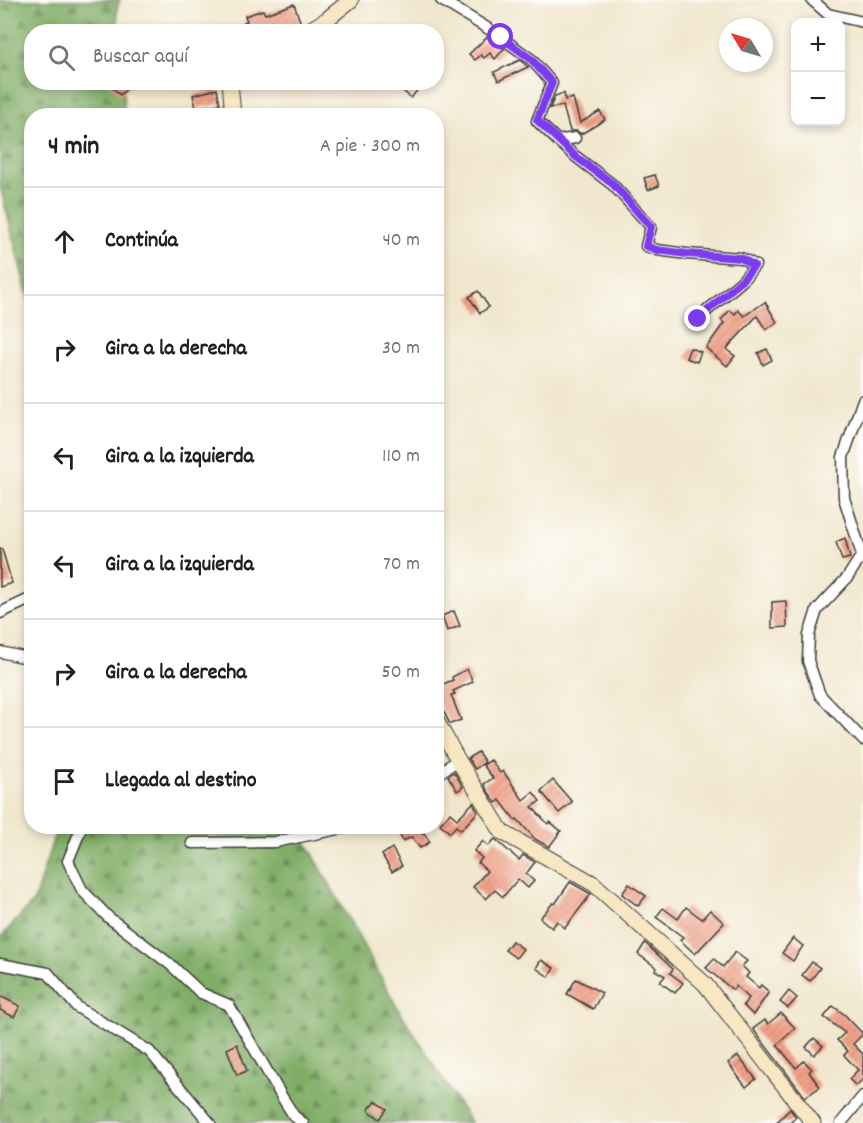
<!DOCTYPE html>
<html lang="es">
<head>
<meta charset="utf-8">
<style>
  :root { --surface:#fff; --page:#f6f6f6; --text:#202124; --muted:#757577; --line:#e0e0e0 }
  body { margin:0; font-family:Dekko,sans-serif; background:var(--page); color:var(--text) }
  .controls { position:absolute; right:18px; top:18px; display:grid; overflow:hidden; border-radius:12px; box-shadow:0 3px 9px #0003 }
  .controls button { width:54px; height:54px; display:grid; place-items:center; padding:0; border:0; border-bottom:2px solid var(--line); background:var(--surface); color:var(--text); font:30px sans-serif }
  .compass { position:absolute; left:719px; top:18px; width:54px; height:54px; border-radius:50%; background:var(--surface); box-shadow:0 3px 9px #0003; rotate:308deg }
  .stop { position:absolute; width:18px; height:18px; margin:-14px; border:4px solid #7c3aed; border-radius:50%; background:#fff }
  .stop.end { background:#7c3aed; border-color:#fff; box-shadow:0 2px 6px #0008 }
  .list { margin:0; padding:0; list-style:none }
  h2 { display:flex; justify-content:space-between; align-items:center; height:78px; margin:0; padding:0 24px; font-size:26px }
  h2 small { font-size:20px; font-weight:400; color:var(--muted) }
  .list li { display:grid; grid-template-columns:39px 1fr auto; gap:18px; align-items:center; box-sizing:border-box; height:108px; padding:0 24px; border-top:2px solid var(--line) }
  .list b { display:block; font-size:22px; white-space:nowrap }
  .list em { font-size:20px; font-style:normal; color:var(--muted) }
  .icon { flex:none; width:33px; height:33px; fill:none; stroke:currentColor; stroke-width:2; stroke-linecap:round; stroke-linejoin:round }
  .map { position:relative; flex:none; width:863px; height:1123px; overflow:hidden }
  .search { position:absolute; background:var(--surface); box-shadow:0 3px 9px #0003; left:24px; top:24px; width:420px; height:66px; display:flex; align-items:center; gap:15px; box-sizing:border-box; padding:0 21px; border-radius:24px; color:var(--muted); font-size:22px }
  .panel { position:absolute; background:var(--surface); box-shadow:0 3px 9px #0003; left:24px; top:108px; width:420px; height:726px; border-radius:24px }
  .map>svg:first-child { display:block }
</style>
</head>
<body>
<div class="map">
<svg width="863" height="1123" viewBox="0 0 863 1123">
  <defs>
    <pattern id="forest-firs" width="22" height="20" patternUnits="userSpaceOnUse" patternTransform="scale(1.5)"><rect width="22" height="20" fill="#80ad66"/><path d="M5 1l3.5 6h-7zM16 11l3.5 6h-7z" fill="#688c53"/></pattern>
    <pattern id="building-hatch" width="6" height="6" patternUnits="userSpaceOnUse" patternTransform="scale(1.5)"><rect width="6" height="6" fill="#f1a088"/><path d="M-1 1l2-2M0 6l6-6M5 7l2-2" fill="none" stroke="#ce8975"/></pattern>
  </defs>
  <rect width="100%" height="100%" fill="#fdfcf7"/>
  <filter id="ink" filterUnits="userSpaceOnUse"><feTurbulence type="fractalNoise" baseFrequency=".0167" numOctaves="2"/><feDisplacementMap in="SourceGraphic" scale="12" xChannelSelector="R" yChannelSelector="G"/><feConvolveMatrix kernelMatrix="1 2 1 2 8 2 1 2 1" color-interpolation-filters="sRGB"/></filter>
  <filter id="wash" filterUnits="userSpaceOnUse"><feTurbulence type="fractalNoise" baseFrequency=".008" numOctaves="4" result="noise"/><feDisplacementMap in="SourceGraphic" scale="24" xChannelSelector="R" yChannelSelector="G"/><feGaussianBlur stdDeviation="1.35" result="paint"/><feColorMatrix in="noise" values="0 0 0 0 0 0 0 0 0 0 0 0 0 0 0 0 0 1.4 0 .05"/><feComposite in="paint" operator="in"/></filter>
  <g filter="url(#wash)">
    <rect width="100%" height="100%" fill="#f1e7ce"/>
    <g fill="url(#forest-firs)" stroke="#4e6441" stroke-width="1.5">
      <polygon points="0,0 120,0 117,8 118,31 32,32 32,82 122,83 125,115 32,116 31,309 0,186"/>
      <polygon points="57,827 298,827 399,1010 471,1123 0,1123 0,938 34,901"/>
    </g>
    <g id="blocks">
      <g fill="url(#building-hatch)">
        <polygon points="294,4 301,24 299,26 283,31 281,26 268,32 251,32 250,29 246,30 244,22 247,21 245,16 263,10 265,14"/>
        <polygon points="487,37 504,49 495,59 490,53 484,58 481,55 475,60 469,54"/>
        <polygon points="520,60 528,67 498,81 494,72"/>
        <polygon points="107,82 123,82 128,88 120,95"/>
        <polygon points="412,82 424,82 411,98 404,92"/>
        <polygon points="217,89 220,104 196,108 193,95"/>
        <polygon points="564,93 565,100 573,98 580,123 600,111 605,120 581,134 577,131 570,131 563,106 550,108 555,96"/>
        <polygon points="655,175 659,186 648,190 644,178"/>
        <polygon points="478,291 489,307 480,313 469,297"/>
        <polygon points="765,302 777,322 766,330 757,316 729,346 727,350 735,356 727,366 706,348 724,323 721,320 730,310 735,314 738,310 744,316"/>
        <polygon points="690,348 701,352 697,362 686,358"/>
        <polygon points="767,349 772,360 763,365 758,353"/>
        <polygon points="845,538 850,558 842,560 836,542"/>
        <polygon points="0,549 2,549 12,583 0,587"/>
        <polygon points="786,601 787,627 772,628 772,602"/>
        <polygon points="454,611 460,626 447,631 442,616"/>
        <polygon points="467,669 473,682 453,691 455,694 451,695 461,720 450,724 436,697 436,687 453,680 452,677"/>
        <polygon points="478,752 485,762 475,769 468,758"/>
        <polygon points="491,760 500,773 503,771 523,800 533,792 540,801 532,807 548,824 550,822 561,831 549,847 535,839 517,819 515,820 500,800 496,803 487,790 484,784 493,778 483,765"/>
        <polygon points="454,772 463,787 457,791 448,776"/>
        <polygon points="553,780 572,802 559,813 541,791"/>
        <polygon points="473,803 478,812 461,830 456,826 450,833 440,824 450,813 457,819"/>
        <polygon points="395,826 418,826 422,834 424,833 430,842 420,848 412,837 403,841"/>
        <polygon points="495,839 519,860 523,855 535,862 526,874 534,881 528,888 518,879 503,897 495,890 486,899 473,887 487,871 478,863 482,858 474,851 483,841 488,846"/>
        <polygon points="392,848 402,866 392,872 382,855"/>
        <polygon points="570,882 591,894 565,928 557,921 552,928 540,918 553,903 555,904"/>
        <polygon points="629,884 646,896 638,906 622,894"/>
        <polygon points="686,907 702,919 710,910 724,923 695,954 680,940 683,937 656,917 663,908 678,919"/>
        <polygon points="793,938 803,946 793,961 782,953"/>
        <polygon points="512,941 523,949 516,958 505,950"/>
        <polygon points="645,943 673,969 670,973 683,983 675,993 660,982 665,976 655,970 657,968 638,954"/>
        <polygon points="735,952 747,961 742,966 749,973 746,977 759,988 761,985 769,992 753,1015 743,1005 749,998 736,986 733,990 706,968 714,959 723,967"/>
        <polygon points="541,960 554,968 549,977 536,968"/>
        <polygon points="812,962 820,968 810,981 802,975"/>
        <polygon points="576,979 602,993 593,1009 567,994"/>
        <polygon points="789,991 797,998 788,1008 780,1002"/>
        <polygon points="0,996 20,1006 14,1017 0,1010"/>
        <polygon points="833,1006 845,1015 863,1034 853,1044 863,1054 863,1079 856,1086 849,1079 858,1070 844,1055 848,1051 837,1040 845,1033 824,1017"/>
        <polygon points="781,1013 795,1028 777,1045 796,1068 804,1061 812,1069 809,1072 820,1087 805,1097 753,1029 765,1020 768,1024"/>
        <polygon points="814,1038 823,1046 814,1055 806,1047"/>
        <polygon points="237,1044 247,1071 237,1075 227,1049"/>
        <polygon points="738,1056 756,1079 746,1087 728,1063"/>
        <polygon points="376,1101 387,1109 380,1119 368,1110"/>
        <polygon points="790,1109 796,1117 790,1123 776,1123"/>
      </g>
    </g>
  </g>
  <g filter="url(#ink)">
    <use href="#blocks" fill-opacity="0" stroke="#3c3a37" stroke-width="1.5"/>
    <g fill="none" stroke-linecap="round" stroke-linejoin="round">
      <g stroke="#3c3a37" stroke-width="13">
        <g id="street">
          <polyline points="441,0 492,31 531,59 552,83 537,121 558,141 575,138"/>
          <polyline points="812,0 828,14 863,22"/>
          <polyline points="558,141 575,156 613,185 651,227 646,246 657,250 687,254 741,258 755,265 742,281 697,319"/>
          <polyline points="863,400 843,457 844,498 862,555 847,578 817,610 809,635 808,661 820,695 863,740"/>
          <polyline points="0,613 32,598"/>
          <polyline points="0,652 32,659"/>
          <polyline points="436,775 458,760"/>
          <polyline points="82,826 68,861 82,890 108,917 171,965 201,993 229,1005 282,1097 294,1116 303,1123"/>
          <polyline points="192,843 275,842 353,826"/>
          <polyline points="0,964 48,973 77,1007 149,1051 210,1123"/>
          <polyline points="841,1123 863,1096"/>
        </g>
      </g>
      <g stroke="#3c3a37" stroke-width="17">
        <g id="secondary">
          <polyline points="306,32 326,20 351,0"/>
          <polyline points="230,82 233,116"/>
          <polyline points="436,720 458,760 502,832 594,884 705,984 813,1123"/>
        </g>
      </g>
      <use href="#street" stroke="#fff" stroke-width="10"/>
      <use href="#secondary" stroke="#f7e8c3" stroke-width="15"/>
    </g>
  </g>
  <g fill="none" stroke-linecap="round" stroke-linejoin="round" filter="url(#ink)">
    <polyline stroke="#7c3aed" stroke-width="8" points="501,37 531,59 552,83 537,120 575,156 613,184 651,227 646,246 657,250 687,254 741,258 754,266 742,280 698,319"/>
  </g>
</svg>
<div class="controls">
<button>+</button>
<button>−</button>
</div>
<svg class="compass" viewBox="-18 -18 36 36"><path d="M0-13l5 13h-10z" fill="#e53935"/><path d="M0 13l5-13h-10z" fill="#757577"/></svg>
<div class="stop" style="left:501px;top:37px"></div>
<div class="stop end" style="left:698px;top:319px"></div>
<div class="search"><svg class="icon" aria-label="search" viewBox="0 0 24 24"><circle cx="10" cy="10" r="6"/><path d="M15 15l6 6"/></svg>Buscar aquí</div>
<section class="panel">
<h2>4 min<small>A pie · 300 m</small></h2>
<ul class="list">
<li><svg class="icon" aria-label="ahead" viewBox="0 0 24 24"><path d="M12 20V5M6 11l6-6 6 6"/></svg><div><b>Continúa</b></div><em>40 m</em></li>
<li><svg class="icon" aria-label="right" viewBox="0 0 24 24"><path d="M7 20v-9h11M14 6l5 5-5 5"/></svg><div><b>Gira a la derecha</b></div><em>30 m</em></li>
<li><svg class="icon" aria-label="left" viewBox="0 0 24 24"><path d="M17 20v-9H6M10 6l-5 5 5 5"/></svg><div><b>Gira a la izquierda</b></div><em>110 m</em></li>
<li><svg class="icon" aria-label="left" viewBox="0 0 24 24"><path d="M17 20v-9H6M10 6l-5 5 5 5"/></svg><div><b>Gira a la izquierda</b></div><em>70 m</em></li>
<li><svg class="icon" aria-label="right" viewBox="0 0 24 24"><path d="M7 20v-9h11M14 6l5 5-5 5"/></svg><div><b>Gira a la derecha</b></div><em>50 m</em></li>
<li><svg class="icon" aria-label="arrive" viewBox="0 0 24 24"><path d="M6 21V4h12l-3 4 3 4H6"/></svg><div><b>Llegada al destino</b></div></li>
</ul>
</section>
</div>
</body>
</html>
